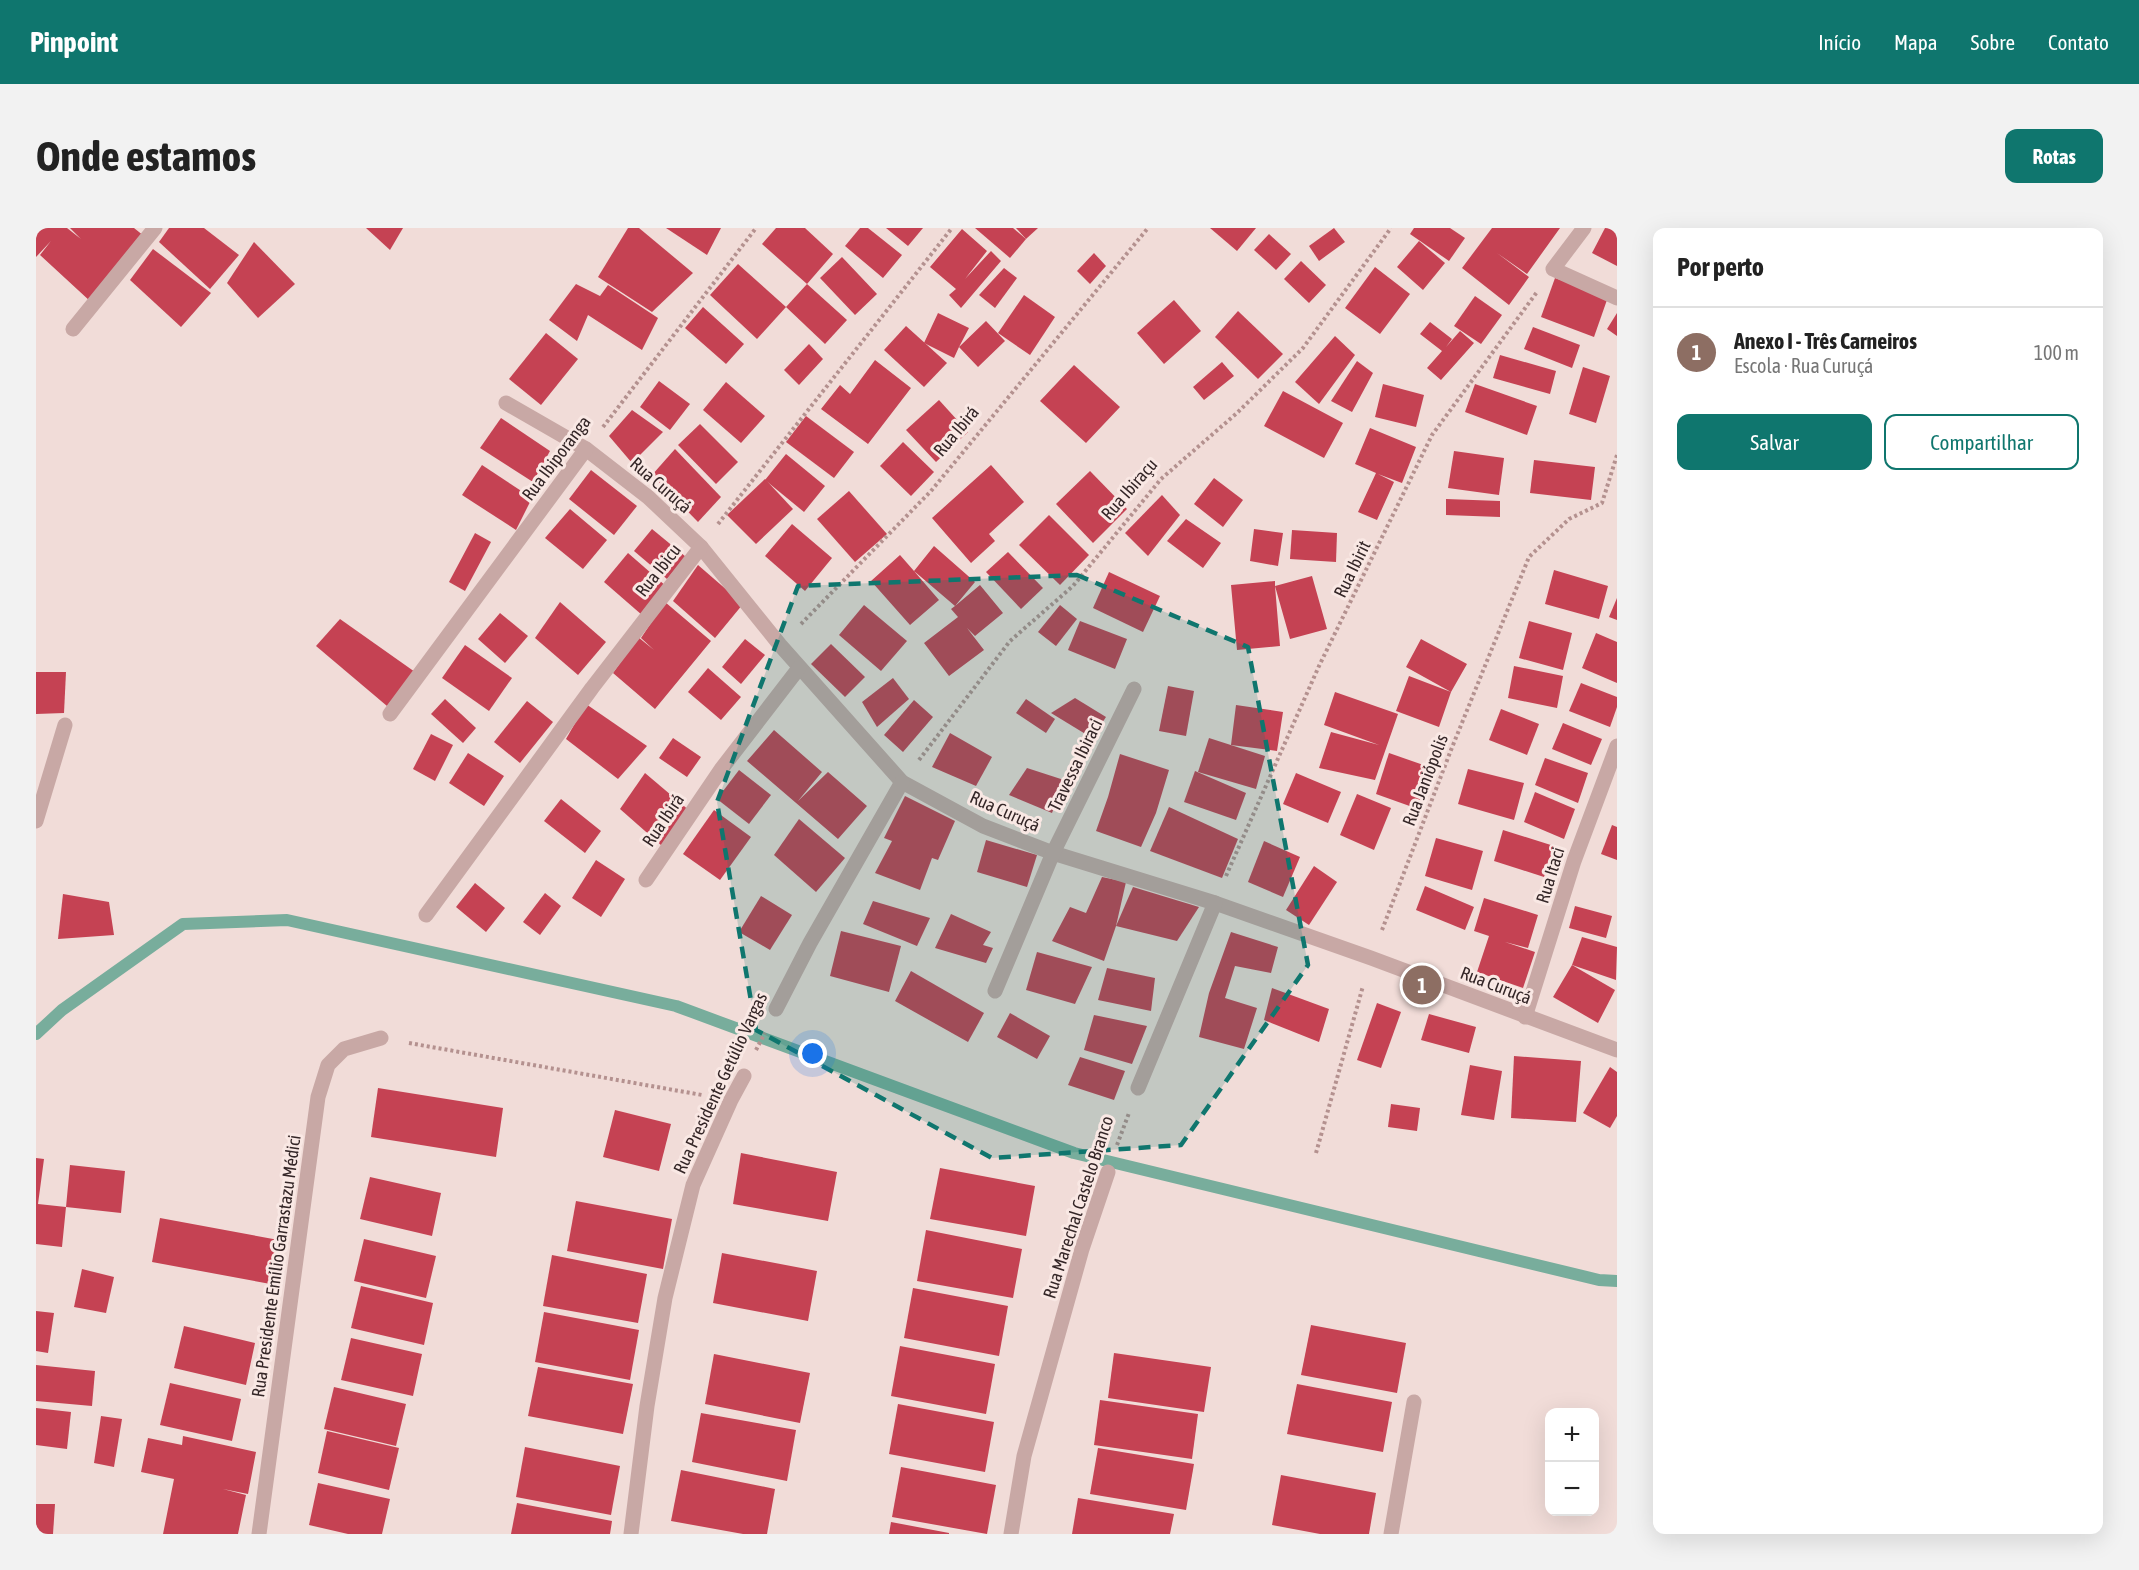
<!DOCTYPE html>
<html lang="pt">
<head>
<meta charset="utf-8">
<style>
  :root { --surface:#fff; --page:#f2f2f2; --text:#222; --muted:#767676; --line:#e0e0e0; --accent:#0f766e }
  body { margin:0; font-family:"Asap Condensed",sans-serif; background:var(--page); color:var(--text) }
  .controls { position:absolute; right:18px; bottom:18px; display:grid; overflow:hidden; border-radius:12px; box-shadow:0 6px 24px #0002 }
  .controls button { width:54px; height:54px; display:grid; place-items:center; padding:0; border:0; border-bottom:2px solid var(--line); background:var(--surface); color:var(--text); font:30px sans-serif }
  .you { position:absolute; left:777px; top:826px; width:21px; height:21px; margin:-15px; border:4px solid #fff; border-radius:50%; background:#1a73e8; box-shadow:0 0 0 9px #1a73e833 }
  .badge { display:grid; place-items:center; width:39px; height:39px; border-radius:50%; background:var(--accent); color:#fff; font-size:20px; font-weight:700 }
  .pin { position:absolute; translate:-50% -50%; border:3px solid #fff; box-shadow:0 2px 6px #0006 }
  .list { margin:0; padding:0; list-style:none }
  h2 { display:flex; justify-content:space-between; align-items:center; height:78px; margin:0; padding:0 24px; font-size:26px }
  h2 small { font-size:20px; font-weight:400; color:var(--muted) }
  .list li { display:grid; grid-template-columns:39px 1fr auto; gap:18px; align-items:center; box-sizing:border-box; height:90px; padding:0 24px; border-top:2px solid var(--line) }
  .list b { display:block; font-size:22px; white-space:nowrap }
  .list p { margin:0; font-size:20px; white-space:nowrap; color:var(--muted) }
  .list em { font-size:20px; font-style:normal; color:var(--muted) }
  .actions { display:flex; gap:12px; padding:18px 24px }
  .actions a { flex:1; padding:14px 0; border:2px solid var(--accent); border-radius:12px; text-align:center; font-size:21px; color:var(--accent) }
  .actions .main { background:var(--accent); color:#fff }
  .map { position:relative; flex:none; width:1581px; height:1306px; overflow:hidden; border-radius:12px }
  header { display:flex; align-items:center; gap:36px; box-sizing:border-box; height:84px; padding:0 30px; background:var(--accent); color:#fff }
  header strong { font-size:28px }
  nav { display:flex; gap:33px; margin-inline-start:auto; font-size:21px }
  .intro { display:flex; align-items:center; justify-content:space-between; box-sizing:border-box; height:144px; padding:0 36px }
  h1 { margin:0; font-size:42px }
  .button { padding:15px 27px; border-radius:12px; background:var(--accent); color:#fff; font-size:21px; font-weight:700 }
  main { display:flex; gap:36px; padding:0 36px }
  aside { flex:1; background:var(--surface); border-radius:12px; box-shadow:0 6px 24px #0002 }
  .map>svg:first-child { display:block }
</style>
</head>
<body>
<header>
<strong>Pinpoint</strong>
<nav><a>Início</a><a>Mapa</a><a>Sobre</a><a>Contato</a></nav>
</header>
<div class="intro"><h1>Onde estamos</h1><a class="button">Rotas</a></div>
<main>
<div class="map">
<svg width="1581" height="1306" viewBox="0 0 1581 1306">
  <rect width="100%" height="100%" fill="#f1dcd8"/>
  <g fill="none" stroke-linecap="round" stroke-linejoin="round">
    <polyline stroke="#78ad9c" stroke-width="12" points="0,806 26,782 147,696 251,692 640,778 1038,925 1563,1052 1581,1053"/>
  </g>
  <g fill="#c54253">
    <polygon points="0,0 31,0 45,11 34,0 98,0 108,8 55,74 4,27 15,13 0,29"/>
    <polygon points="133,0 168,0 203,27 174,61 123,14"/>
    <polygon points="330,0 367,0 354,22"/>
    <polygon points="592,0 603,0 657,45 616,84 562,49"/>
    <polygon points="630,0 685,0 671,27"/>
    <polygon points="740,0 769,0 797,26 771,56 726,16"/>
    <polygon points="824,0 832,0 866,27 847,50 809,18"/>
    <polygon points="850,0 887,0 872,18"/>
    <polygon points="939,0 977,0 990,11 974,30"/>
    <polygon points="980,0 1002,0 990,11"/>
    <polygon points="1174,0 1220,0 1201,23"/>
    <polygon points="1298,0 1309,14 1283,33 1273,18"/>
    <polygon points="1378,0 1414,0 1429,10 1413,33 1374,6"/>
    <polygon points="1456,0 1524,0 1491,46 1461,25 1493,49 1473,77 1426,40"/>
    <polygon points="1569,0 1581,0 1581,38 1556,25"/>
    <polygon points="926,1 951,23 929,51 955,23 965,33 925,80 913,67 920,61 894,39"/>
    <polygon points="1233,6 1255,26 1240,42 1218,22"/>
    <polygon points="1383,13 1409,35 1387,62 1361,39"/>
    <polygon points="218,14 259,56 222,90 191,55"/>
    <polygon points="117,21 175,65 145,99 94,52"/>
    <polygon points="1058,25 1070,38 1054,56 1041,43"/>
    <polygon points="806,29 841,66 819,87 784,50"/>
    <polygon points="1265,33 1290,57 1273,75 1248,51"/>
    <polygon points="702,36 750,79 721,111 674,67"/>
    <polygon points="1339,39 1374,66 1344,106 1309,80"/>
    <polygon points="968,40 981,50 959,80 943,67"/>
    <polygon points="1519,50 1572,69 1558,109 1505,89"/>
    <polygon points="540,56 564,68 572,57 622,90 606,122 552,87 541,113 513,92"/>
    <polygon points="771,56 811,92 789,116 750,79"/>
    <polygon points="988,67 1019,89 994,127 962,105"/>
    <polygon points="1439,68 1466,87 1445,116 1418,98"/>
    <polygon points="1138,72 1165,103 1128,136 1101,105"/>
    <polygon points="667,79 708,116 690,136 649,100"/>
    <polygon points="1202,83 1247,126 1222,151 1179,109"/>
    <polygon points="902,85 933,100 923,119 950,93 969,113 942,139 923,119 918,130 888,115"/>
    <polygon points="1581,85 1581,108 1571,101"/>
    <polygon points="1394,94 1416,111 1410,119 1424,103 1438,115 1405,152 1391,140 1406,123 1384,106"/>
    <polygon points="870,98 911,135 888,159 848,122"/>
    <polygon points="1497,99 1544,117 1536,140 1488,121"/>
    <polygon points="510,105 542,131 505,177 473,151"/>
    <polygon points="1299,108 1319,127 1283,176 1259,154"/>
    <polygon points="773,116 787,131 763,157 748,142"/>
    <polygon points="1464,127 1520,143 1514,166 1457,150"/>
    <polygon points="839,132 875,160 832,216 785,181 804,157 814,166"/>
    <polygon points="1321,133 1337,145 1316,184 1295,173"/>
    <polygon points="1186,134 1198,148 1168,172 1157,159"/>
    <polygon points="1038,137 1084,179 1050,215 1004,173"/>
    <polygon points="1547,139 1574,148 1560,195 1533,186"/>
    <polygon points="623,153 654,176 634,202 604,179"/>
    <polygon points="690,154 729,188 705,215 667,182"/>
    <polygon points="1347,156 1388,167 1380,199 1339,189"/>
    <polygon points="1439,156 1501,178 1491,207 1429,184"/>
    <polygon points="1247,163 1307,195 1288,230 1228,198"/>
    <polygon points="903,172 932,204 900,234 870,202"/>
    <polygon points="596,182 627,204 596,235 573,208"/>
    <polygon points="770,188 818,224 798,250 750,214"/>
    <polygon points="465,190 514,223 497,254 444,220"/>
    <polygon points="664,196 702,234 680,256 642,217"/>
    <polygon points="1334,200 1380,219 1366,255 1342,246 1358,254 1341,292 1322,284 1340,245 1319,236"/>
    <polygon points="867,214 898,244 875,268 844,238"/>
    <polygon points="639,221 685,269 662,294 616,247"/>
    <polygon points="1418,223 1468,230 1463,267 1412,260"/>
    <polygon points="750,226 789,258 768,284 729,252"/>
    <polygon points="1498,232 1559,239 1555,272 1494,265"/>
    <polygon points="446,237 496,270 480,302 426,267"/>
    <polygon points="955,237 988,274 953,306 959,313 935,335 896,290"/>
    <polygon points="555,242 601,278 578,307 533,271"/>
    <polygon points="1054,243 1091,281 1057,315 1020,276"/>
    <polygon points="1178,250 1207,272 1187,299 1158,276"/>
    <polygon points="729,251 757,281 720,316 691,287"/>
    <polygon points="813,263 851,306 819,334 781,291"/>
    <polygon points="1126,267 1144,287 1112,328 1089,305"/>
    <polygon points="1410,271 1464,273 1464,289 1410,287"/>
    <polygon points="534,281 571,312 547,341 509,310"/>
    <polygon points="1013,287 1053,327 1024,357 983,317"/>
    <polygon points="1150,291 1185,315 1167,340 1131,313"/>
    <polygon points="756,296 796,330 769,363 729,328"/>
    <polygon points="616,301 650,329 631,351 598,323"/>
    <polygon points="1218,301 1247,305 1242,338 1214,333"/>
    <polygon points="1256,302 1301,305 1300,334 1254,331"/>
    <polygon points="439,305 455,314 429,363 413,354"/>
    <polygon points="898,318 939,354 919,378 944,357 967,385 939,408 931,400 948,422 913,448 888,415 922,389 915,381 919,378 878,343 903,372 874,397 835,353 864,327 878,343"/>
    <polygon points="972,324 1007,360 985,381 950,344"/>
    <polygon points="592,325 631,359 606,387 568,354"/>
    <polygon points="662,337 707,376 679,410 637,373"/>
    <polygon points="1518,342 1572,358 1563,391 1509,376"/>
    <polygon points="1073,344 1124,368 1107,404 1057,380"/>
    <polygon points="1276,348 1291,401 1254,411 1239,358 1244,418 1201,422 1195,357 1239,353 1239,358"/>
    <polygon points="1581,370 1581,392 1573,389"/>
    <polygon points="524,374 570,414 542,447 499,410"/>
    <polygon points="629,374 675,413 619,481 577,445 602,409 618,422 605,410"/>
    <polygon points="828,377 871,413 845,443 803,407"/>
    <polygon points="1024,377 1041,391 1020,418 1002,404"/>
    <polygon points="464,385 492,408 469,435 442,411"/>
    <polygon points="304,391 379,444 351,478 280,418"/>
    <polygon points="1044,393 1091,411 1079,441 1032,422"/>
    <polygon points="1493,393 1536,405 1527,442 1483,430"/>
    <polygon points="1560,405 1581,414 1581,455 1546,440"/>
    <polygon points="709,411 729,427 705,456 686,439"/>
    <polygon points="1385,411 1431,436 1415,464 1403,499 1360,483 1373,448 1415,464 1370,439"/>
    <polygon points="795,416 829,449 809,469 775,436"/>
    <polygon points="429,417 476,450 453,483 406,450"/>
    <polygon points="1478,438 1527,448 1521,480 1472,470"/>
    <polygon points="672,440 705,469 685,492 652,464"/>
    <polygon points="0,444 30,444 28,485 0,486"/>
    <polygon points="857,450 873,471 841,499 826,474"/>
    <polygon points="1545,455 1581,469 1581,479 1574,499 1533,483"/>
    <polygon points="1132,458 1158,463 1150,508 1123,503"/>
    <polygon points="1299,464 1362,486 1339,552 1283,540 1295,504 1343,517 1288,497"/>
    <polygon points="1039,470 1070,489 1056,510 1015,485"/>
    <polygon points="409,471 440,500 427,515 395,486"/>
    <polygon points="990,471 1019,491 1010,505 980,485"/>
    <polygon points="878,472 897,489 867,524 848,507"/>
    <polygon points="491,473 517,494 484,535 458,514"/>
    <polygon points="550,476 611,518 582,551 530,511"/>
    <polygon points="1200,477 1247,484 1241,523 1195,517"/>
    <polygon points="1465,481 1503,496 1491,527 1453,512"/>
    <polygon points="1527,495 1566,511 1555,537 1516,521"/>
    <polygon points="738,502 786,544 762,573 792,544 831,578 802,611 711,533"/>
    <polygon points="914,505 956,529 940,558 896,539"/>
    <polygon points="395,506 417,517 399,553 377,541"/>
    <polygon points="637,510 665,529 651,549 623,530"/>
    <polygon points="1173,510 1229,528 1220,561 1162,544"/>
    <polygon points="432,525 468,548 448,578 413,555"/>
    <polygon points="1353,525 1396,540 1382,581 1340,566"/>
    <polygon points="1084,526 1133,542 1120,585 1105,619 1060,603 1072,569"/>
    <polygon points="1509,530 1552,545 1542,575 1499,557"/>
    <polygon points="991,540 1028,552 1016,585 973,567"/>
    <polygon points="1432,541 1488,555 1478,592 1422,576"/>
    <polygon points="703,542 735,567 713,596 681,571"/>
    <polygon points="1159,543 1210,565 1200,592 1148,574"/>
    <polygon points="609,545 655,584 626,618 584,581"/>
    <polygon points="1260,545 1305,564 1292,595 1247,576"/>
    <polygon points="1499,564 1539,581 1528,611 1488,594"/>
    <polygon points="1321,566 1355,580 1338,622 1304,607"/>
    <polygon points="869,568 919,593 902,632 896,630 884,662 839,645 856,613 848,610"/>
    <polygon points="525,571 565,603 549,625 508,593"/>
    <polygon points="1133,579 1202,611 1186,650 1114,623"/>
    <polygon points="678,582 715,609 684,652 647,626"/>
    <polygon points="763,591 809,630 780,664 738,627"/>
    <polygon points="1576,597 1581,599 1581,632 1565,626"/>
    <polygon points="1467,602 1518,618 1508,649 1458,633"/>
    <polygon points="1400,610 1447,623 1436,662 1389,648"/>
    <polygon points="950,612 1001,627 991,659 941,644"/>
    <polygon points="1228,613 1264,629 1247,669 1212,654"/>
    <polygon points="560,632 589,651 565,689 536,670"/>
    <polygon points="1278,638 1301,654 1273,697 1250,682"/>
    <polygon points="1066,649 1090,654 1080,698 1068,733 1016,713 1034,679 1050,685"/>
    <polygon points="439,655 469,680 450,704 420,679"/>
    <polygon points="1389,658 1438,679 1429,702 1380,682"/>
    <polygon points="1097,659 1163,679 1141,713 1080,698"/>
    <polygon points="509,665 525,678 504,707 487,694"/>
    <polygon points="27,666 73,674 78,707 22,711"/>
    <polygon points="725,668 756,687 734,722 703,704"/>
    <polygon points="1448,670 1502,687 1492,720 1469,714 1499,724 1487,760 1441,744 1453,708 1438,703"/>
    <polygon points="837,673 894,690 881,718 827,696"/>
    <polygon points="1539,678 1576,688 1570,710 1533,700"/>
    <polygon points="915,686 955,704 947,717 957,720 950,735 899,720"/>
    <polygon points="805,703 865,718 853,764 794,748"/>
    <polygon points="1195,704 1242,719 1235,745 1199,738 1189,770 1221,780 1208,821 1163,809 1173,765"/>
    <polygon points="1546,709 1581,719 1580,752 1536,737"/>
    <polygon points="1001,724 1056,739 1039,776 990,762"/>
    <polygon points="1536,737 1579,762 1562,795 1517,769"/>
    <polygon points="1071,740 1119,750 1115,783 1062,772"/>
    <polygon points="875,743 948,785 932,814 859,773"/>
    <polygon points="1236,760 1293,781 1283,814 1228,792"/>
    <polygon points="1341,775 1365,784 1345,840 1321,832"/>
    <polygon points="974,785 1014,808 1001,831 961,809"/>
    <polygon points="1393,786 1440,799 1433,825 1385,812"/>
    <polygon points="1058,787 1111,798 1096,836 1048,822"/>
    <polygon points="1478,828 1545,833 1540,894 1475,890"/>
    <polygon points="1044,829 1089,843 1078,872 1032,857"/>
    <polygon points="1434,837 1466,843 1458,892 1425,887"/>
    <polygon points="1574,839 1581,844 1581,888 1574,900 1547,885"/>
    <polygon points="342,860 467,880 460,929 335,909"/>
    <polygon points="1355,876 1384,880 1381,903 1352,899"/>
    <polygon points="579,882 635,896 623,943 567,929"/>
    <polygon points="705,925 801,944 792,993 697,976"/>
    <polygon points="0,930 8,931 2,976 30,979 26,1019 0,1016"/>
    <polygon points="34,937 89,943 85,985 30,979"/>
    <polygon points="904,940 999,958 990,1008 894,991"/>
    <polygon points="334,949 405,965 396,1008 324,991"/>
    <polygon points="540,973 636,991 627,1041 531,1023"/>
    <polygon points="124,990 248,1013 240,1057 116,1034"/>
    <polygon points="890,1002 986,1021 977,1070 881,1053"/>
    <polygon points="328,1011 400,1028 390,1070 318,1053"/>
    <polygon points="686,1025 781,1043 772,1093 677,1075"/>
    <polygon points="516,1027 611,1046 602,1095 507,1078"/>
    <polygon points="46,1041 78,1049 70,1085 38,1079"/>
    <polygon points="325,1058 397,1075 388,1117 315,1100"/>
    <polygon points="877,1060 972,1078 963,1128 868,1110"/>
    <polygon points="0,1083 18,1085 12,1125 0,1123"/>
    <polygon points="508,1084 603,1102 594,1152 499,1134"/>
    <polygon points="1275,1097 1370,1115 1361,1165 1265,1147"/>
    <polygon points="148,1098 219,1115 210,1157 138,1140"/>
    <polygon points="315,1110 386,1126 377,1168 305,1152"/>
    <polygon points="864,1118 959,1136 950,1186 855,1168"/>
    <polygon points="1078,1125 1175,1139 1168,1184 1072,1170"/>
    <polygon points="678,1126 774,1145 764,1195 669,1176"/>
    <polygon points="0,1137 59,1143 56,1178 0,1173"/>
    <polygon points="502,1139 597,1156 587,1206 492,1188"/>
    <polygon points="134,1155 205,1171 196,1213 124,1197"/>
    <polygon points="1261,1156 1356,1174 1347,1224 1251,1206"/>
    <polygon points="298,1159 370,1176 360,1218 288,1201"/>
    <polygon points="1064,1172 1162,1186 1156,1231 1058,1217"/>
    <polygon points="862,1176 958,1194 949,1244 853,1226"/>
    <polygon points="0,1180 35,1184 31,1221 0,1217"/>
    <polygon points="665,1185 760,1202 751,1253 656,1234"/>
    <polygon points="65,1188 86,1191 78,1239 58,1235"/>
    <polygon points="291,1203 363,1220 353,1262 282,1245"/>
    <polygon points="147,1208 220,1224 212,1266 187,1261 210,1267 202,1306 127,1306 138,1251 105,1244 112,1210 146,1217"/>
    <polygon points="489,1219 584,1238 575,1287 480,1269"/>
    <polygon points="1062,1220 1158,1236 1150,1282 1054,1266"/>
    <polygon points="865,1239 960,1257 951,1306 856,1289"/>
    <polygon points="645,1242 739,1261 731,1306 707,1306 635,1293"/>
    <polygon points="1245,1247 1340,1265 1333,1306 1284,1306 1236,1297"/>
    <polygon points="282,1255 354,1271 346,1306 312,1306 273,1297"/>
    <polygon points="1042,1270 1138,1286 1134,1306 1036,1306"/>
    <polygon points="481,1275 576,1293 574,1306 475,1306"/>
    <polygon points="0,1276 19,1276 17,1306 0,1306"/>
    <polygon points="855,1294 913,1305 913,1306 853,1306"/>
  </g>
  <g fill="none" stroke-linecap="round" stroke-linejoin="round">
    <g stroke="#b4918f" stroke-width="4" stroke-dasharray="3 3" stroke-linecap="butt">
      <polyline points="567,199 720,0"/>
      <polyline points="682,296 916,0"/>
      <polyline points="765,396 895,263 1112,0"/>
      <polyline points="883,532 974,413 1037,358 1125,251 1201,185 1267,120 1355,0"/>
      <polyline points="1190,648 1283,438 1396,207 1501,64"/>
      <polyline points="1346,702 1415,522 1493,329 1533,291 1566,275 1581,227"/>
      <polyline points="373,815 666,867"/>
      <polyline points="720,822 729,805"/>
      <polyline points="1081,917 1093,885"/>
      <polyline points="1280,925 1327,758"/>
    </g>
    <g stroke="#c8a8a5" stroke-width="15">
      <polyline points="1548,0 1517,41 1581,70"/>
      <polyline points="37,101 119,0"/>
      <polyline points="470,175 550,221 612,269 665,319 744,417 866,554 947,598 1017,625 1179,675 1335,730 1581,822"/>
      <polyline points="354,486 550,221"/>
      <polyline points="0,593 29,497"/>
      <polyline points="610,652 686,540 763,440"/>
      <polyline points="390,687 556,460 665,319"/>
      <polyline points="959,763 1017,625 1098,461"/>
      <polyline points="740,781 774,715 866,554"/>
      <polyline points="1489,789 1538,633 1581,518"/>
      <polyline points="1102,860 1179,675"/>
      <polyline points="223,1306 282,869 292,837 308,821 345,810"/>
      <polyline points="595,1306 611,1178 629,1070 657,957 695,872 708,848"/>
      <polyline points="975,1306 988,1228 1046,1021 1072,944"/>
      <polyline points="1355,1306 1378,1174"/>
    </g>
  </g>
  <path fill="#0f766e" fill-opacity="0.2" stroke="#0f766e" stroke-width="4.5" stroke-dasharray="12 8" stroke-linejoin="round" d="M1041,347L1212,419L1272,737L1145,917L956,930L720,802L681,574L762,358Z"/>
  <g text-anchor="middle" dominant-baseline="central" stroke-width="6" stroke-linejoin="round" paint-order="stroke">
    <g font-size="18" fill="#342627" stroke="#f9e8e4">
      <text transform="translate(920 203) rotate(-50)">Rua Ibirá</text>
      <text transform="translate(520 230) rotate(-53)">Rua Ibiporanga</text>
      <text transform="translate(625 257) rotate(41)">Rua Curuçá</text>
      <text transform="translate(1093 261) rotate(-49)">Rua Ibiraçu</text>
      <text transform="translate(1316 341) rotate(-64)">Rua Ibirit</text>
      <text transform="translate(622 342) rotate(-52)">Rua Ibicu</text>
      <text transform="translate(1039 537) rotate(-64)">Travessa Ibiraci</text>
      <text transform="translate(1389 552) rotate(-69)">Rua Janiópolis</text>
      <text transform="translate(969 583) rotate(24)">Rua Curuçá</text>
      <text transform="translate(627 592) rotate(-56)">Rua Ibirá</text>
      <text transform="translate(1514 647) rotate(-73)">Rua Itaci</text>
      <text transform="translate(1460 757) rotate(21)">Rua Curuçá</text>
      <text transform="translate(684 855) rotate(-65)">Rua Presidente Getúlio Vargas</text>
      <text transform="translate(1042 979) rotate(-72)">Rua Marechal Castelo Branco</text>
      <text transform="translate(240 1038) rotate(-82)">Rua Presidente Emílio Garrastazu Médici</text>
    </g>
  </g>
</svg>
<div class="controls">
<button>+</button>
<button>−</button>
</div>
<div class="you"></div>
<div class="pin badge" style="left:1386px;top:757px;background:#8d6e63">1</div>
</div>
<aside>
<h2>Por perto<small></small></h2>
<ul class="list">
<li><span class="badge" style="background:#8d6e63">1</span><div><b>Anexo I - Três Carneiros</b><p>Escola · Rua Curuçá</p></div><em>100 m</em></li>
</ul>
<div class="actions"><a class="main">Salvar</a><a>Compartilhar</a></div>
</aside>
</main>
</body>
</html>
